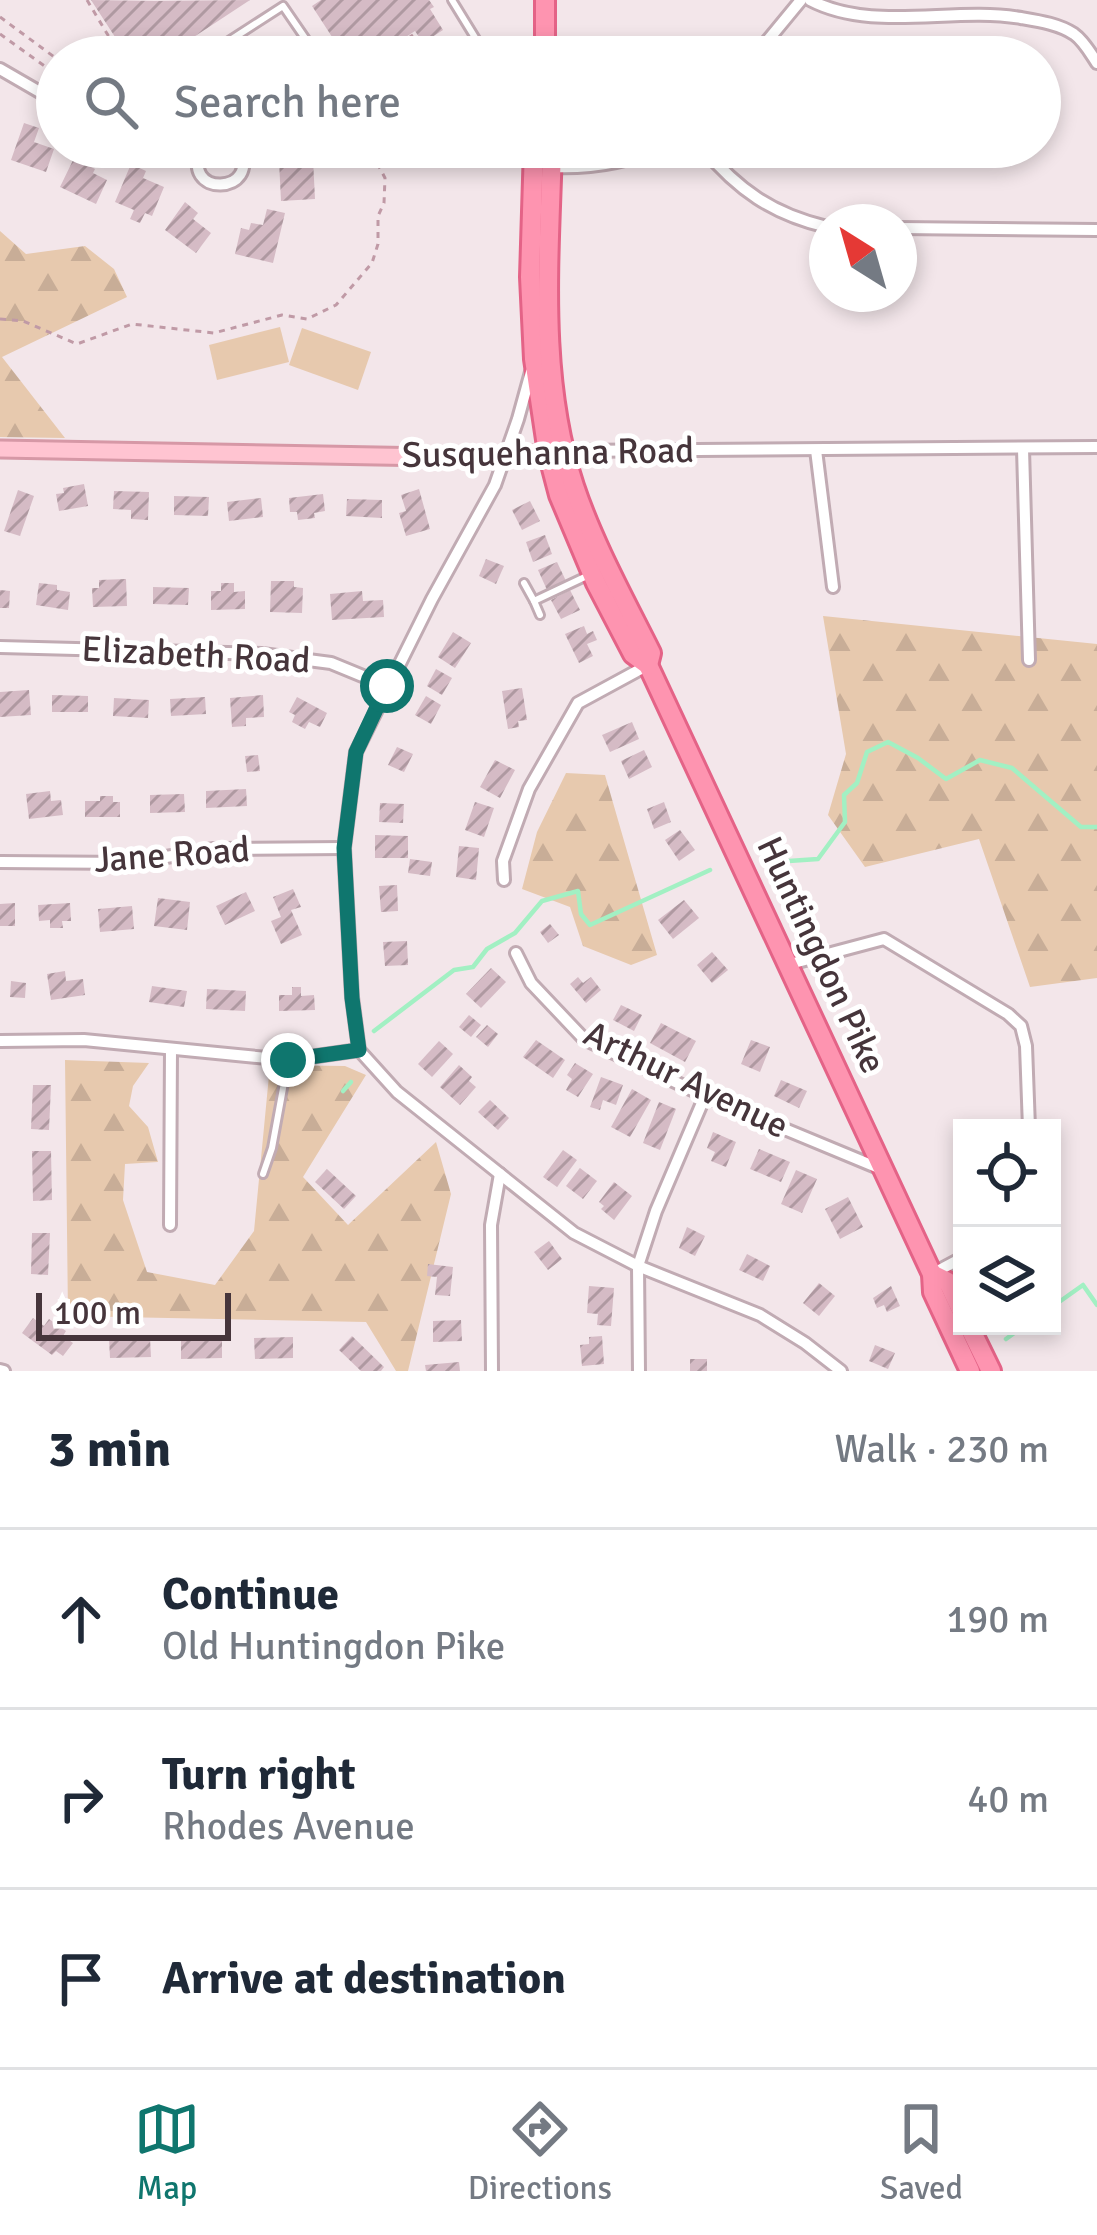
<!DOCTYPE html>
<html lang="en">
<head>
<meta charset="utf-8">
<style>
  :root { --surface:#fff; --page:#f2f2f3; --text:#1f2937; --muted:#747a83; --line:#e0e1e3; --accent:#0f766e }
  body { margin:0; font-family:Signika,sans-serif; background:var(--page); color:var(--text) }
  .controls { position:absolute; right:36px; bottom:36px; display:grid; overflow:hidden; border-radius:0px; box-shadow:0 6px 18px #0003 }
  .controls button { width:108px; height:108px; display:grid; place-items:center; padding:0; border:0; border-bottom:3px solid var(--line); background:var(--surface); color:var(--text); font:60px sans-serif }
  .compass { position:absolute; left:809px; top:204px; width:108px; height:108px; border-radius:50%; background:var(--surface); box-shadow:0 6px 18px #0003; rotate:323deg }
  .scale { position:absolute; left:36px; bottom:30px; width:195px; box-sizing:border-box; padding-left:12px; border:6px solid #46353b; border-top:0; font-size:33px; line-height:42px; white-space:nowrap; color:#46353b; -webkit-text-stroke:9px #fff; paint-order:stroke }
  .stop { position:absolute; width:36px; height:36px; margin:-27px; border:9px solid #0f766e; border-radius:50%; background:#fff }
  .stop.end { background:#0f766e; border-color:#fff; box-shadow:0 3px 12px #0008 }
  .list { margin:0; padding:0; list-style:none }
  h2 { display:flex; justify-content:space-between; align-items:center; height:156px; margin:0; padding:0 48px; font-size:51px }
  h2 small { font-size:39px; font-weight:400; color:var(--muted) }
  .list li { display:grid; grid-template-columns:78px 1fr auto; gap:36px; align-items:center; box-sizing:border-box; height:180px; padding:0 48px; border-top:3px solid var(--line) }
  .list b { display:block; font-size:45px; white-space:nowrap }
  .list p { margin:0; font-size:39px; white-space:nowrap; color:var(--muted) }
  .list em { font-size:39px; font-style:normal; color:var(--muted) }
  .icon { flex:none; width:66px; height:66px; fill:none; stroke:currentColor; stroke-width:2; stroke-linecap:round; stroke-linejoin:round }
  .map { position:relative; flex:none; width:1097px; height:1371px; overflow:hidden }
  .search { position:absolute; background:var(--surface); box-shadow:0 6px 18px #0003; left:36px; right:36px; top:36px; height:132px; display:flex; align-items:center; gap:30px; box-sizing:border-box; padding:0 42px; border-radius:66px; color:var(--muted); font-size:45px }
  .sheet { height:696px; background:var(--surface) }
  nav { display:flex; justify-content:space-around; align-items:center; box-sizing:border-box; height:168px; border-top:3px solid var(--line); background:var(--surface); font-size:33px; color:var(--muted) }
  nav a { display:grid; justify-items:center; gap:6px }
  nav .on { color:var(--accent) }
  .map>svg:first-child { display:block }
</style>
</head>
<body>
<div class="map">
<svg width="1097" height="1371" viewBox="0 0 1097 1371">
  <defs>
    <pattern id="forest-firs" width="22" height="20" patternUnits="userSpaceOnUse" patternTransform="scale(3)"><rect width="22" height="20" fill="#e7c9ae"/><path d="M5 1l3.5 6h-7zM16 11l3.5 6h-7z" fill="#c8ad97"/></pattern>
    <pattern id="building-hatch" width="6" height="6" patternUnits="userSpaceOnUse" patternTransform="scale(3)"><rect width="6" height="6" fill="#d5bbc5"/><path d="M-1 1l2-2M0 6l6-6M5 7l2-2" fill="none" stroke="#af99a1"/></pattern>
  </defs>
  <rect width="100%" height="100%" fill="#f3e6ea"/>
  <g fill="url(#forest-firs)">
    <polygon points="0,231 26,254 85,246 114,269 127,297 2,357 65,438 0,437"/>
    <polygon points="823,616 1097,644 1097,978 1030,987 979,839 865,867 828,815 846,754"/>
    <polygon points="566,773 605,775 657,955 631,965 583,946 570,907 522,889 537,832"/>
    <polygon points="65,1060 149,1063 133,1086 129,1106 148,1127 158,1162 125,1164 123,1200 147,1272 215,1285 254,1231 270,1065 345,1066 366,1075 303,1177 348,1225 436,1142 451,1194 408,1371 396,1371 366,1322 68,1316"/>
  </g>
  <g fill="#e7c9ae">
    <polygon points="280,327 289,362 217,380 209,345"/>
    <polygon points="302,328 371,352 358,390 289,365"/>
  </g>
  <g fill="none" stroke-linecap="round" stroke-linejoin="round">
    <g stroke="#a2f0c3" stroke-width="4.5">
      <polyline points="774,862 818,859 845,822 844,795 857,783 867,752 888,742 918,758 946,779 980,760 1012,768 1081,827 1097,827"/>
      <polyline points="374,1031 454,970 473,967 487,949 515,933 542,901 578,891 581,914 590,925 710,870"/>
      <polyline points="343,1091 351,1082"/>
      <polyline points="1052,1307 1083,1285 1097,1305"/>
      <polyline points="1006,1339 1024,1326"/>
    </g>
  </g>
  <g fill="url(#building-hatch)">
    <polygon points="91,0 155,1 250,0 174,50 170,43 154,53 157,57 128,57"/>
    <polygon points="321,0 429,0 434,7 430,9 443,30 423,43 415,31 375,57 345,57 312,6"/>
    <polygon points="24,123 39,128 34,142 54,149 46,172 11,160"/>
    <polygon points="76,154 89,160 87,165 95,169 93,173 107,180 96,204 60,187"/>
    <polygon points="313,159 315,199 281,201 279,161"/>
    <polygon points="131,164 146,171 143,178 164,187 152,216 145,213 140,223 130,219 134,210 115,202"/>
    <polygon points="185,202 198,213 193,219 211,233 196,253 165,230"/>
    <polygon points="267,209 285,213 273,263 235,254 241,228 249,230 251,223 263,225"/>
    <polygon points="84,484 88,506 59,511 56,494 64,493 63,488"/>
    <polygon points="419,489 430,529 406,536 399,513 406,511 401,495"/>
    <polygon points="18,490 34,496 20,536 4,531"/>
    <polygon points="114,491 149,492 148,520 131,519 131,510 113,509"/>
    <polygon points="323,494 325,511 314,513 315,518 298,520 297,512 290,512 289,498"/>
    <polygon points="174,496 209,497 208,516 174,515"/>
    <polygon points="261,498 263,517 229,521 227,502"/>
    <polygon points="347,499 382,500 382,518 346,516"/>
    <polygon points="530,501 540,521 522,530 512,510"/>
    <polygon points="545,535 552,554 533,562 526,542"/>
    <polygon points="486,559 504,566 496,584 479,576"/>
    <polygon points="557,562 566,581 547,590 538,570"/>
    <polygon points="126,579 127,606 93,607 92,588 99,588 99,580"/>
    <polygon points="271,581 294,581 294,587 303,588 302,613 270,612"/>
    <polygon points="39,583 57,585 57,590 70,592 68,610 36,605"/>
    <polygon points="221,583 234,583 234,592 245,591 245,609 211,610 211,591 221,591"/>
    <polygon points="153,587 189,588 188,605 153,604"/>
    <polygon points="0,590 10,591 9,608 0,608"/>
    <polygon points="570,590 580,610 561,619 551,600"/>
    <polygon points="362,591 363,601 383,600 384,617 332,620 330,594"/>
    <polygon points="584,626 587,634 593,631 597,640 587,644 593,656 579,663 565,634"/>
    <polygon points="453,632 471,643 455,668 438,657"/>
    <polygon points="436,669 452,678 442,695 427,686"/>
    <polygon points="522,688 527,720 518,721 519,727 508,729 502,691"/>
    <polygon points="29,690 31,715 0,717 0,692"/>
    <polygon points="52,695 88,696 88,712 52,712"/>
    <polygon points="263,695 264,717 246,718 246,726 232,727 230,698"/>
    <polygon points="426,696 441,705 431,724 415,715"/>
    <polygon points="205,697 206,714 171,716 170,699"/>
    <polygon points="297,697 327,713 320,727 309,722 305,729 292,722 295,715 289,712"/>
    <polygon points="114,698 149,700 148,718 113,716"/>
    <polygon points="632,722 639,739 610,752 602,735"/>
    <polygon points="397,747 413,754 404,772 388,765"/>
    <polygon points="644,750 652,767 629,779 621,761"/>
    <polygon points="258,755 260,771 247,772 245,756"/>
    <polygon points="495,760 515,770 500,798 480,787"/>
    <polygon points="246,789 247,806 206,808 206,791"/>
    <polygon points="50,791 51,801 61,800 63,815 29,819 26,794"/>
    <polygon points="184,794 185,812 150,813 150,795"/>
    <polygon points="100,796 113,796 113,802 120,802 120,817 85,817 85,801 100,801"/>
    <polygon points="475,802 494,808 484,837 465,830"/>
    <polygon points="664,802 671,822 654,829 647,809"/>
    <polygon points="380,803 404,804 403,823 379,822"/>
    <polygon points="680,830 695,850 679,861 665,840"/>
    <polygon points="375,835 408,836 408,858 375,858"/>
    <polygon points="459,846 479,848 476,880 456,877"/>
    <polygon points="410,859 432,862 430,876 408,873"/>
    <polygon points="397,885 398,911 381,912 379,886"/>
    <polygon points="293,889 301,907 291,910 302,935 281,944 271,921 281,917 273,897"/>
    <polygon points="246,892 255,911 225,925 216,906"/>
    <polygon points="158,898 190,902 187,930 154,926"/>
    <polygon points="684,900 699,918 673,939 658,920"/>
    <polygon points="15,903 15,926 0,926 0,904"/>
    <polygon points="70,903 71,921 62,921 63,928 50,928 50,920 39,921 38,905"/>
    <polygon points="132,906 134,929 100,932 98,909"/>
    <polygon points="550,924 559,935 548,943 540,932"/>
    <polygon points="407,941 408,965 385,966 383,942"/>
    <polygon points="712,952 728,970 712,983 697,965"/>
    <polygon points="491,968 506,982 481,1008 466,994"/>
    <polygon points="65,971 66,981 83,979 85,995 51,1000 47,974"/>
    <polygon points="578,977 583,983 591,977 601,990 586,1003 570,984"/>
    <polygon points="11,981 26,983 25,998 10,997"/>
    <polygon points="152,986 187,991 184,1007 149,1002"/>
    <polygon points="292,987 301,987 301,996 314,995 315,1010 279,1011 279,995 292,995"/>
    <polygon points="207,989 246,991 245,1011 206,1009"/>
    <polygon points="621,1005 642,1015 634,1031 613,1020"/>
    <polygon points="469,1015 481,1025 471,1037 459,1027"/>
    <polygon points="661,1023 696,1041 685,1062 650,1043"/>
    <polygon points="487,1025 498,1034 488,1047 476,1037"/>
    <polygon points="536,1040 565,1060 553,1078 523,1057"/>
    <polygon points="751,1040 770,1047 760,1072 741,1064"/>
    <polygon points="439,1041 453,1054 432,1077 418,1064"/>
    <polygon points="575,1063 593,1074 578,1097 566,1090 572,1079 567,1075"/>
    <polygon points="459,1065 472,1077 469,1081 476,1087 460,1105 440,1087"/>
    <polygon points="601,1077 623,1085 616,1105 603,1100 600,1110 590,1107"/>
    <polygon points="781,1080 807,1091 799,1108 774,1096"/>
    <polygon points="33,1085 51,1085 49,1130 31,1129"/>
    <polygon points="632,1089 651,1100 630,1137 611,1127"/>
    <polygon points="490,1100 509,1118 498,1130 478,1112"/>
    <polygon points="659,1102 676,1109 660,1150 643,1143"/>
    <polygon points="713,1132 736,1142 726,1167 711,1161 715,1152 707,1148"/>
    <polygon points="759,1149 790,1162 781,1182 750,1169"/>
    <polygon points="563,1150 577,1160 557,1187 543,1177"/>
    <polygon points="32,1151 51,1151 52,1200 33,1201"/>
    <polygon points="580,1168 597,1181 583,1199 566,1186"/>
    <polygon points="327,1169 356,1196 344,1209 315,1182"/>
    <polygon points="796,1170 817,1179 802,1213 781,1204"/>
    <polygon points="614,1182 632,1196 614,1220 601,1209 604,1206 599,1202"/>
    <polygon points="848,1197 863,1227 840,1239 825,1209"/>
    <polygon points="687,1227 705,1236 695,1256 679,1248"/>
    <polygon points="32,1233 50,1233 48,1275 31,1274"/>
    <polygon points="549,1241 562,1259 548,1270 534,1252"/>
    <polygon points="747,1254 770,1266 763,1281 739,1270"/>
    <polygon points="428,1264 453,1267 450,1296 435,1295 437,1277 427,1276"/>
    <polygon points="819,1283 835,1296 819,1316 803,1303"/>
    <polygon points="589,1286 614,1288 611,1326 597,1325 598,1314 587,1313"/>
    <polygon points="891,1286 900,1306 887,1312 884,1305 877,1308 873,1298"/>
    <polygon points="33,1318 44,1326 49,1319 66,1331 63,1336 73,1343 63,1356 56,1351 52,1355 22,1333"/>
    <polygon points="461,1320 462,1341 433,1342 433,1321"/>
    <polygon points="352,1336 384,1367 381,1371 361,1371 339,1350"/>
    <polygon points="602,1336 604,1364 582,1366 580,1345 589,1344 589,1337"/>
    <polygon points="293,1337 293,1358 255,1359 254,1338"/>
    <polygon points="150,1338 151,1357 110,1358 109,1339"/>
    <polygon points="222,1340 222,1358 181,1359 181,1341"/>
    <polygon points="875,1345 895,1353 888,1369 869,1361"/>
    <rect x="690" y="1359" width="17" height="12"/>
    <polygon points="459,1362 460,1371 426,1371 425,1365"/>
  </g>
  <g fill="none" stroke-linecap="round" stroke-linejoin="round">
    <g stroke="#c1abb3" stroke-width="12">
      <g id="service">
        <polyline points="452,0 487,57"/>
        <polyline points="204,57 283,6 318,57"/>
        <polyline points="524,583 534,601"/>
        <polyline points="540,615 534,601 589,575"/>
        <polyline points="263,1174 272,1148 288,1061"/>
      </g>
    </g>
    <g stroke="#c1abb3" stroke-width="16">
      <g id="minor">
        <path d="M810,0C873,33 953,6 1021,18C1039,21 1059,24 1074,34C1084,41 1091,54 1097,63"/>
        <polyline points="754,57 801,0"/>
        <polyline points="0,69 57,102"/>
        <path d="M203,147C176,198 265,196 238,147"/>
        <path d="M702,147C738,190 772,214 827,227"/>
        <path d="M549,167C589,169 625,164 662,147"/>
        <polyline points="899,228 1097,230"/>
        <polyline points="531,372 518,419 495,485 432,599 356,752 344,848 352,997 359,1050 397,1092 574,1233 638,1266 760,1315 805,1343 841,1371"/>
        <polyline points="1023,449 1029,660"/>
        <polyline points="816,450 833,587"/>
        <polyline points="565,451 1097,447"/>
        <polyline points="0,647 262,654 331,663 387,686"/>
        <polyline points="0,862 130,863 214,849 344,848"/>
        <polyline points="504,880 503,861 529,789 578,703 648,665"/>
        <polyline points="516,953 531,983 584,1039 705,1096 881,1169"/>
        <polyline points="790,964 884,939 1008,1014 1021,1026 1026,1046 1029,1128"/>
        <polyline points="0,1041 84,1040 288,1060 359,1050"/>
        <polyline points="170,1225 171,1049"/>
        <polyline points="932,1274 962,1258"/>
        <polyline points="0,1370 4,1371"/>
        <polyline points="492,1371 491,1225 500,1174"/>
        <polyline points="639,1371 638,1266 656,1211 705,1096"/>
      </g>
    </g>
    <g stroke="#d698a6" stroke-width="21">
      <polyline id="secondary" points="0,449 487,458 557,452"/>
    </g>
    <g stroke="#e46387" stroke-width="24">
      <g id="primary">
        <polyline points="545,0 545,57"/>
        <polyline points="534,147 530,277 534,359 548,453 559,495 596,583 633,654 648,665 932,1274 933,1292 970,1371"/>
        <path d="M552,147C549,259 538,378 574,486C593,543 624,599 651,653L648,665"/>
        <polyline points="932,1274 948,1282 962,1312"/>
        <polyline points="969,1326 991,1371"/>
      </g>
    </g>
    <g stroke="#c09aa6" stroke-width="3" stroke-dasharray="6 6" stroke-linecap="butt">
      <polyline points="87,0 121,57"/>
      <polyline points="0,17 57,59"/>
      <polyline points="0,34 57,75"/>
      <polyline points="157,51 161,57"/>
      <polyline points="379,57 413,35"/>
      <polyline points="0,319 23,321 77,344 132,324 214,333 282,315 307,319 336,305 372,263 378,244 378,216 384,203 385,178 369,147"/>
    </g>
    <use href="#service" stroke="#fff" stroke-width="6"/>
    <use href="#minor" stroke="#fff" stroke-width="10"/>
    <use href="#secondary" stroke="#ffc4d1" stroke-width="15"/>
    <use href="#primary" stroke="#fe94b0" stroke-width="18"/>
  </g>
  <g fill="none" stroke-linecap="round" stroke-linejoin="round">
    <polyline stroke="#0f766e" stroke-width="15" points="288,1060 359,1050 352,998 344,848 356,752 387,686"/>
  </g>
  <g text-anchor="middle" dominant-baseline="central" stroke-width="10" stroke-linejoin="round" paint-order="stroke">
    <g font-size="36" fill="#46353b" stroke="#fff">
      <text transform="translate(548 453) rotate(-1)">Susquehanna Road</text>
      <text transform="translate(196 655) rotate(3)">Elizabeth Road</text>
      <text transform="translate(172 855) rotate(-4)">Jane Road</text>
      <text transform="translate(821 955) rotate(65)">Huntingdon Pike</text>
      <text transform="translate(686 1080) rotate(26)">Arthur Avenue</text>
    </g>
  </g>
</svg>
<div class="controls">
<button><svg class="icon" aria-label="locate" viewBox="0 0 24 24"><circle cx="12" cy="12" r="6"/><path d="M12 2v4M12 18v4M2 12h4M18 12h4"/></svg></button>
<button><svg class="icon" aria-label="layers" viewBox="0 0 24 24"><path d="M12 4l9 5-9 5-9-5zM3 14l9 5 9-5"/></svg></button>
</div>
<svg class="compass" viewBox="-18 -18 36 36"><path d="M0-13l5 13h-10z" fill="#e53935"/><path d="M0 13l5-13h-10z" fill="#747a83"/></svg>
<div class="scale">100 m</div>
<div class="stop" style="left:387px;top:686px"></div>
<div class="stop end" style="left:288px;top:1060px"></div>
<div class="search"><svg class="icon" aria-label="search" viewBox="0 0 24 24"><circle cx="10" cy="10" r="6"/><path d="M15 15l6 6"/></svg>Search here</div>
</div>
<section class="sheet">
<h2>3 min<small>Walk · 230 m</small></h2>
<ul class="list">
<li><svg class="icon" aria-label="ahead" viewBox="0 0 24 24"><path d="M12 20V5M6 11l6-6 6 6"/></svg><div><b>Continue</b><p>Old Huntingdon Pike</p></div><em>190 m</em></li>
<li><svg class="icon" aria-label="right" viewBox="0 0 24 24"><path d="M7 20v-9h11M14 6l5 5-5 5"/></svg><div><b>Turn right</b><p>Rhodes Avenue</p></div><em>40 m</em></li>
<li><svg class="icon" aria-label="arrive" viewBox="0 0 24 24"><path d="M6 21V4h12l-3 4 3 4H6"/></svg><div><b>Arrive at destination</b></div></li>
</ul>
</section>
<nav>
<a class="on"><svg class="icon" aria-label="map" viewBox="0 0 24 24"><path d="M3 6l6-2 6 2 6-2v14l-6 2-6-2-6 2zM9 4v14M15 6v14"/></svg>Map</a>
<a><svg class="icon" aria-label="directions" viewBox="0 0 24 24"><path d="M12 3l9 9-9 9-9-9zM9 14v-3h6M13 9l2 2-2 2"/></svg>Directions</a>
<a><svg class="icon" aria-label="saved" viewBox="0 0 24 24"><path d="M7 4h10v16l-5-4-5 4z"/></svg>Saved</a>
</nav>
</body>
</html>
